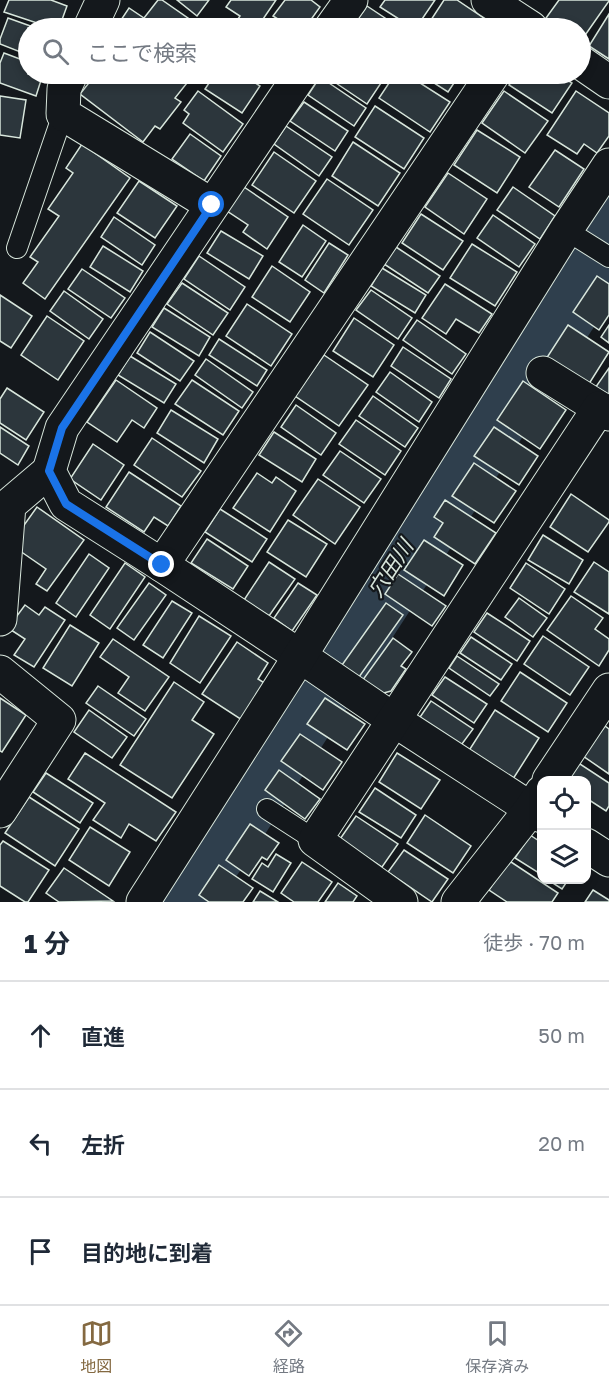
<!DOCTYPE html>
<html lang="ja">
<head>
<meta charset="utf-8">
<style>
  :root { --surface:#fff; --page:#f2f2f3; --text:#1f2937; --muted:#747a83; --line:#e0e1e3; --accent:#846941 }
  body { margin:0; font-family:"Golos Text","Noto Sans JP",sans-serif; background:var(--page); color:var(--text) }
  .controls { position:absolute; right:18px; bottom:18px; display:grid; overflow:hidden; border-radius:12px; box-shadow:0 3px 9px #0003 }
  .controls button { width:54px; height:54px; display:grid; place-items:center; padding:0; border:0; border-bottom:2px solid var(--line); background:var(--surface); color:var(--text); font:30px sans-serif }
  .stop { position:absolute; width:18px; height:18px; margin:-14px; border:4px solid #1a73e8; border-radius:50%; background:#fff }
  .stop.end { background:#1a73e8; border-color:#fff; box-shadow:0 2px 6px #0008 }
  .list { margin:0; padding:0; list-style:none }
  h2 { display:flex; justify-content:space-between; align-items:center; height:78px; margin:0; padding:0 24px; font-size:26px }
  h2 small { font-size:20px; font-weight:400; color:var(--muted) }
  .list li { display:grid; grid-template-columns:39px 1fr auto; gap:18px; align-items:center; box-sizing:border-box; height:108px; padding:0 24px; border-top:2px solid var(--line) }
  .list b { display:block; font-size:22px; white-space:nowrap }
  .list em { font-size:20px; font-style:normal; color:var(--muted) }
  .icon { flex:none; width:33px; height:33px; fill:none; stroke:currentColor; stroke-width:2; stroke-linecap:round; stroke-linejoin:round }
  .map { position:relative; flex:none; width:609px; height:902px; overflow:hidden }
  .search { position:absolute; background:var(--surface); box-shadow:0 3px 9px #0003; left:18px; right:18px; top:18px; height:66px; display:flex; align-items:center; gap:15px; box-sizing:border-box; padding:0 21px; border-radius:33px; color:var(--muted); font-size:22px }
  .sheet { height:402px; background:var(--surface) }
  nav { display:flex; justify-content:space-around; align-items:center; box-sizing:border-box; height:84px; border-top:2px solid var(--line); background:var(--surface); font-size:16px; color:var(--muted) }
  nav a { display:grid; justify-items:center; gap:3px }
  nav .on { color:var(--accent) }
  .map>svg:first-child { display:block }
</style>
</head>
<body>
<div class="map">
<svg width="609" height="902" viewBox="0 0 609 902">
  <rect width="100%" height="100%" fill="#14181c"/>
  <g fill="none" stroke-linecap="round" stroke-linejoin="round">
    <polyline stroke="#2f3f4d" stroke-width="76" points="172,902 223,829 609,234"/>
  </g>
  <g fill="#2c363c" stroke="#d8e6dc" stroke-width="1.5">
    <polygon points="9,0 51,0 67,6 59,28 52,28 4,12"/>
    <polygon points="158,0 162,0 195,23 191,28 127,28 119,23 129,8 144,18"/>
    <polygon points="177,0 209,0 197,16"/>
    <polygon points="231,0 276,0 257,28 232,28 240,16 226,7"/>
    <polygon points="285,0 311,0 320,7 305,28 292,28 273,16"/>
    <polygon points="385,0 435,0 416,28 413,28 380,7"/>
    <polygon points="444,0 457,0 497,27 495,28 437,28 429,23"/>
    <polygon points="559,0 609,0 609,1 581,41 580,28 562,28 546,18"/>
    <polygon points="367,6 400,28 351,28"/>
    <polygon points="609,14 609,59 589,46"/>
    <polygon points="8,18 36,28 28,28 28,55 0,44 0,39"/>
    <polygon points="267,21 279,28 263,28"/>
    <polygon points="4,53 28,62 28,74 43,74 36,96 0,83 0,63"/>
    <polygon points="96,74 175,74 187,83 175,98 181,102 160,129 155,126 143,142 80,94"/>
    <polygon points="190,74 210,74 204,83"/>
    <polygon points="215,74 241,74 260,86 242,113 205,89"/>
    <polygon points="325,74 366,74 381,83 367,104 324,75"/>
    <polygon points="395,74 406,74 450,102 430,132 379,98"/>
    <polygon points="420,74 460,74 448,92"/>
    <polygon points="516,74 558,74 572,83 552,113 509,85"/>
    <polygon points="320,77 366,108 354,126 308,95"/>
    <polygon points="198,91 243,124 223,152 183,123 189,114 184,110"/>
    <polygon points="504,91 548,121 525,153 482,123"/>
    <polygon points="576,91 609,113 609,136 597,153 584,144 577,154 547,135"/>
    <polygon points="0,96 26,100 20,138 0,135"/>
    <polygon points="304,102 348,131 335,151 290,121"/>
    <polygon points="375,106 424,138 404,169 355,137"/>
    <polygon points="286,126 332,157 319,176 274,144"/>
    <polygon points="477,130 520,157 497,193 454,165"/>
    <polygon points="190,134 221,156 204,181 172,159"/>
    <polygon points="353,142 400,173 378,206 332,176"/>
    <polygon points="82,144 130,178 45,299 23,283 38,262 30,257 59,216 48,209 73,173 66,168"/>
    <polygon points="555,150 584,169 559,207 529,187"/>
    <polygon points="274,152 316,181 294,213 252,185"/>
    <polygon points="448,173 487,199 464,234 425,207"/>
    <polygon points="327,179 373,210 349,245 303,214"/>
    <polygon points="139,181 177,206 155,238 117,213"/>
    <polygon points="244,187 288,217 267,249 243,232 248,225 227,211"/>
    <polygon points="513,187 555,216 540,239 497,210"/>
    <polygon points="421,214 463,241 443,270 402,243"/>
    <polygon points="493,215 535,244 519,267 477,238"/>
    <polygon points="114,217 155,245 142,265 101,237"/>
    <polygon points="303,225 326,241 302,277 279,262"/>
    <polygon points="221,231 263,256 249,279 207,253"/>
    <polygon points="329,243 348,255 324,293 305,280"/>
    <polygon points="472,244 517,272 495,306 450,278"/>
    <polygon points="103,246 143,271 130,292 90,267"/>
    <polygon points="396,247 440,276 428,293 384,264"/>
    <polygon points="199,256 245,287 230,310 184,279"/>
    <polygon points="272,266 310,292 290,322 252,297"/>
    <polygon points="382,268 426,295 415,313 371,286"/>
    <polygon points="82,269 125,298 111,318 68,289"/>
    <polygon points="597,276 609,284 609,315 599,330 573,312"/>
    <polygon points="182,283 228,313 213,335 167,304"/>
    <polygon points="445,284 492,314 479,333 456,319 446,334 422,318"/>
    <polygon points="371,290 412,318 398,339 356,310"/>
    <polygon points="64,291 103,319 89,339 50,311"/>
    <polygon points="0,295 32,316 11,348 0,341"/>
    <polygon points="247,304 292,334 271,366 226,336"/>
    <polygon points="164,308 210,337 199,356 152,327"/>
    <polygon points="47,316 84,341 58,380 21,355"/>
    <polygon points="354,318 394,345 373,377 333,351"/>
    <polygon points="417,320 466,354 452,374 403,340"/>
    <polygon points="568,325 609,352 587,387 546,359"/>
    <polygon points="609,325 609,343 601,337"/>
    <polygon points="150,332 194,361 180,381 137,353"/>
    <polygon points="219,339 267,370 257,386 209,355"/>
    <polygon points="403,347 451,379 439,398 391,366"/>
    <polygon points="324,355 368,385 339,426 295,396"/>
    <polygon points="130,356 176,384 164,403 118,375"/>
    <polygon points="206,359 253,392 242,408 195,375"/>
    <polygon points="609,368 609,402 593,391"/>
    <polygon points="390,372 432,402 419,422 376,392"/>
    <polygon points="116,380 157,408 144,428 132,420 117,442 87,422"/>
    <polygon points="192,380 239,411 223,435 175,404"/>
    <polygon points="523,381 566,410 540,449 497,420"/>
    <polygon points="7,388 44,412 26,440 0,423 0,399"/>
    <polygon points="373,396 418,428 405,447 359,416"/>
    <polygon points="296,405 336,433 321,455 281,427"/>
    <polygon points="171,410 218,439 204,463 157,433"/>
    <polygon points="356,420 401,451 385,475 339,444"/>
    <polygon points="0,427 29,446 18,465 0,453"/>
    <polygon points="494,427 538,456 519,485 474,456"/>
    <polygon points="274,432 316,459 302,482 259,455"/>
    <polygon points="152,438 201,471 182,497 134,465"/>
    <polygon points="93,444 124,465 101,500 70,479"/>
    <polygon points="340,451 381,479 364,503 323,475"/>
    <polygon points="474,463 516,491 494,523 452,496"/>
    <polygon points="129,472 181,506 168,526 154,517 144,532 106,507"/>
    <polygon points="257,473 272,483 276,477 296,491 270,532 233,508"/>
    <polygon points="318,479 360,507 335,544 293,515"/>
    <polygon points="571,494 609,520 609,522 588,552 550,527"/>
    <polygon points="445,500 496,533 475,564 434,537 443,523 434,517"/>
    <polygon points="37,507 84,540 47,591 36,584 46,569 20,551 22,528"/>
    <polygon points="220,509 267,539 252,562 205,532"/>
    <polygon points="288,520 327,544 306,577 267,552"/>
    <polygon points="543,535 583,560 569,584 528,560"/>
    <polygon points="207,539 248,566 233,589 191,563"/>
    <polygon points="424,540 463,565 444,596 404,570"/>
    <polygon points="89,554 109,568 76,617 56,603"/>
    <polygon points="269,562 295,579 269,616 244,600"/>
    <polygon points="594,562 609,572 609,614 574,592"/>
    <polygon points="125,563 145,577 110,629 90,615"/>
    <polygon points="526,563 565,589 549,614 510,588"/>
    <polygon points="398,574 446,606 432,626 385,594"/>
    <polygon points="149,583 166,595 134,640 117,628"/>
    <polygon points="298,583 317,595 292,631 274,618"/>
    <polygon points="571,596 603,618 595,629 609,639 609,650 599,666 547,630"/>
    <polygon points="519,598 547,618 533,637 505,617"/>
    <polygon points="172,601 192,613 163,658 143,645"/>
    <polygon points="386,603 403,615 359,677 342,665"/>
    <polygon points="25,605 39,615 45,607 65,620 34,667 14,655 25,639 8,628"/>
    <polygon points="487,613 530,641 517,661 474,632"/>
    <polygon points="199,616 231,636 200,683 170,663"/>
    <polygon points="70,625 99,643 72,686 43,668"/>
    <polygon points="543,636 589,667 570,695 524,664"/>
    <polygon points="471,637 512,664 501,680 460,653"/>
    <polygon points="393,638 412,652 401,666 406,669 391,691 380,694 362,681"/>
    <polygon points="113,639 169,677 145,711 118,693 129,677 100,657"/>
    <polygon points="237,642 268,663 258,679 266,684 242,720 202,694"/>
    <polygon points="457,656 499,684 490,696 449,668"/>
    <polygon points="520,672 567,703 548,732 501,701"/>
    <polygon points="445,677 487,704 474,723 432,695"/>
    <polygon points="174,682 204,702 192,720 214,734 172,798 120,765"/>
    <polygon points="98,686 146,719 134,736 86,703"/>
    <polygon points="0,698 26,715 2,752 0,751"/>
    <polygon points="325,698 365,724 347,750 307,724"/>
    <polygon points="431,701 473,729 459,748 418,720"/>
    <polygon points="89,710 127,737 112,758 74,732"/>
    <polygon points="495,710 539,738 513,779 468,752"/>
    <polygon points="605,726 609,729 609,774 583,756"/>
    <polygon points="300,734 342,762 323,790 281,761"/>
    <polygon points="85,753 176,812 156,841 129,824 121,838 93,820 105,803 68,779"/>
    <polygon points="397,753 440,780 421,809 379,782"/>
    <polygon points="577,762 609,783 609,806 606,811 586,798 586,780 564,780"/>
    <polygon points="279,770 320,799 305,819 265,790"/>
    <polygon points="46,773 93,803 80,823 33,792"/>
    <polygon points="375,788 416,815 401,838 359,812"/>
    <polygon points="29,797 79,829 55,866 5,833"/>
    <polygon points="425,815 471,846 453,873 407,843"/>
    <polygon points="356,816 398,844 382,867 340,839"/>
    <polygon points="250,824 279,843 267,860 262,857 249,876 226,860"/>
    <polygon points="90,827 130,852 109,886 69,860"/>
    <polygon points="530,835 542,843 542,875 515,858"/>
    <polygon points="3,841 49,870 28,902 25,902 0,886 0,845"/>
    <polygon points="404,850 448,879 432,902 388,872"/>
    <polygon points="276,854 291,863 273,892 252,879 262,863 268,867"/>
    <polygon points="508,860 558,893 552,902 507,902 489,890"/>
    <polygon points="302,862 332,882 318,902 294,902 281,893"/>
    <polygon points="219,865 253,888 243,902 209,902 199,895"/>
    <polygon points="64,868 113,901 59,902 46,893"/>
    <polygon points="548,880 568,880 562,889"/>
    <polygon points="338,883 357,896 353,902 325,902"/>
    <polygon points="593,890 609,900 609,902 585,902"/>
    <polygon points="260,891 278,902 253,902"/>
  </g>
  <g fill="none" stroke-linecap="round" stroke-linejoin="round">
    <g stroke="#d8e6dc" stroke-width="22">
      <g id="lane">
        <polyline points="566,230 609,257"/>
        <polyline points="17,248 63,114"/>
        <polyline points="267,809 315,840"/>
      </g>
    </g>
    <g stroke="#d8e6dc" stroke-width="35">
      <g id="street">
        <polyline points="488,0 531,28"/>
        <polyline points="90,28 103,0"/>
        <polyline points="331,28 351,0"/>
        <polyline points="580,62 609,82"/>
        <polyline points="71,74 64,89 63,114 212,205"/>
        <polyline points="301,74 62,428 49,471 66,504 162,565 300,656 394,720 542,816"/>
        <polyline points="543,373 609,414"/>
        <polyline points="162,565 493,74"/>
        <polyline points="0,619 9,505 49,471"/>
        <polyline points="0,672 59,720 0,811"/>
        <polyline points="549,780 609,690"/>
        <polyline points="586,845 609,860"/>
        <polyline points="143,902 300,656 566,230 609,165"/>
        <polyline points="401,902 315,840 599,408"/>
        <polyline points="458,902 531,809 542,792"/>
      </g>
    </g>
    <use href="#lane" stroke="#14181c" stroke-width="20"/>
    <use href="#street" stroke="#14181c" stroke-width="33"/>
  </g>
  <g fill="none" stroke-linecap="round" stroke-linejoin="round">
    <polyline stroke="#1a73e8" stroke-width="8" points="162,565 66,504 49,471 62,428 212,205"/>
  </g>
  <g text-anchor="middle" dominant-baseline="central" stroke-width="4.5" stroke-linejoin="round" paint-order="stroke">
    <g font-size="21" font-style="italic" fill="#d8e6dc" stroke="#14181c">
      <text transform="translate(390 568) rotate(-57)">穴田川</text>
    </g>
  </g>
</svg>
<div class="controls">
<button><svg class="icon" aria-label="locate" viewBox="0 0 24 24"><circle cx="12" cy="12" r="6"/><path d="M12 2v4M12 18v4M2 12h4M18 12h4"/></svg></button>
<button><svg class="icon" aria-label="layers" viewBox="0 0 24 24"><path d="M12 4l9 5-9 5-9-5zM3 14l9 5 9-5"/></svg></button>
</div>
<div class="stop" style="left:212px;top:205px"></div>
<div class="stop end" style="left:162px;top:565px"></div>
<div class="search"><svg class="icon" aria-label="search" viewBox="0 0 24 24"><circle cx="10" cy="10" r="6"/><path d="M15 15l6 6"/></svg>ここで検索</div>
</div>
<section class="sheet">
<h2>1 分<small>徒歩 · 70 m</small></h2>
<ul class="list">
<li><svg class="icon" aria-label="ahead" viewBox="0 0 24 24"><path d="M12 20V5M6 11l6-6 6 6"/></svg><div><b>直進</b></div><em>50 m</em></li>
<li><svg class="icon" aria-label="left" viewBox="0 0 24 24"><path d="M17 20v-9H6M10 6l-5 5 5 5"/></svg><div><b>左折</b></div><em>20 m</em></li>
<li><svg class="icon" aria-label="arrive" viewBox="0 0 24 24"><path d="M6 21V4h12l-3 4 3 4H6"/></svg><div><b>目的地に到着</b></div></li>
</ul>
</section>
<nav>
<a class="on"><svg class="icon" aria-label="map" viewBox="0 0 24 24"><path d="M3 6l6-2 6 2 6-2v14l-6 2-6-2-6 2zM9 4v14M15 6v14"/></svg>地図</a>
<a><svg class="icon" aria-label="directions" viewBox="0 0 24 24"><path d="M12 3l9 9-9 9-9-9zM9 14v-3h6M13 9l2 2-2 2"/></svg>経路</a>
<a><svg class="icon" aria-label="saved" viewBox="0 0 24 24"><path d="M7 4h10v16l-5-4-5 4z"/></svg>保存済み</a>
</nav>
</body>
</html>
